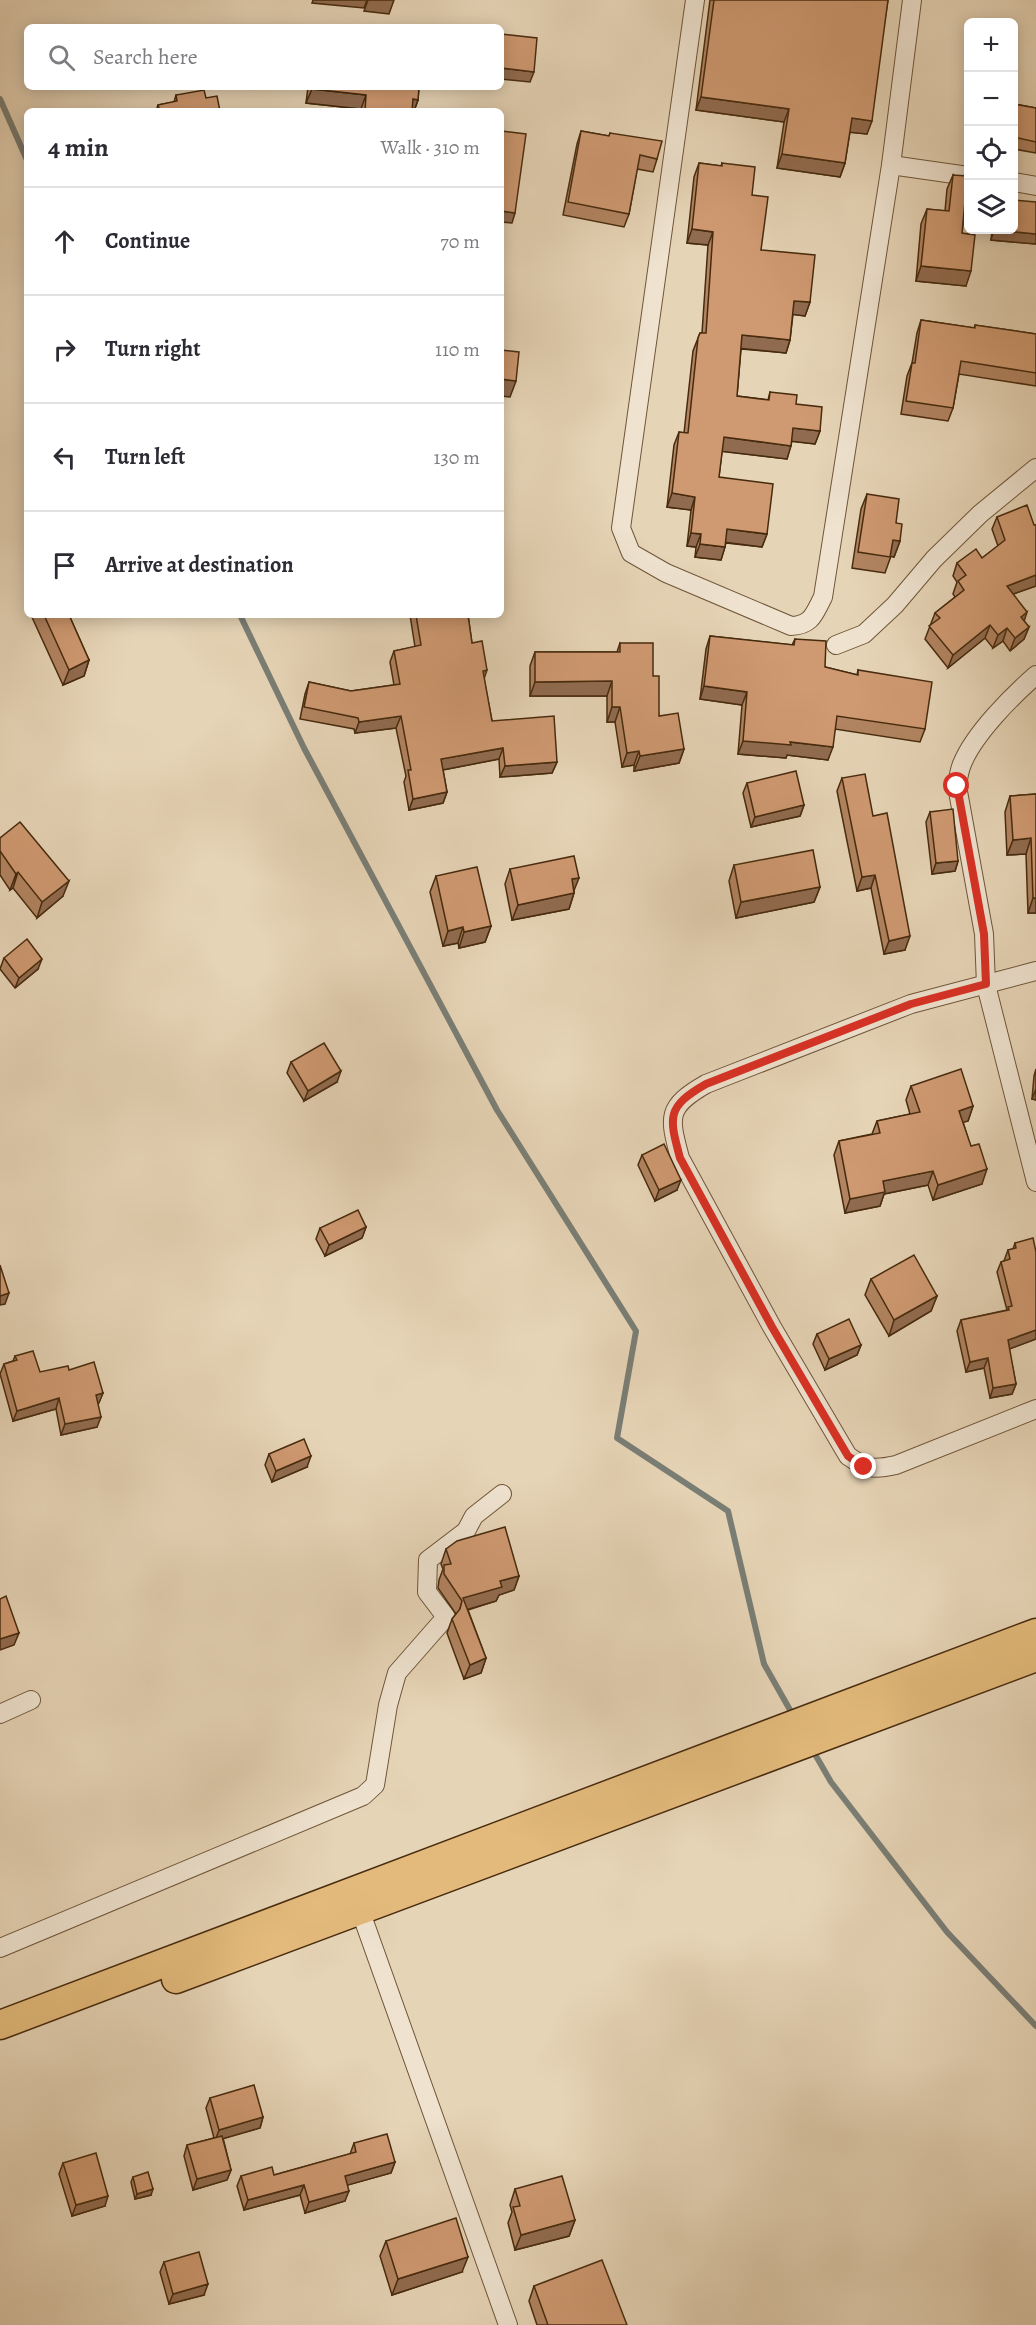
<!DOCTYPE html>
<html lang="en">
<head>
<meta charset="utf-8">
<style>
  :root { --surface:#fff; --page:#f2f2f3; --text:#2b2b33; --muted:#7c7c81; --line:#e1e1e2 }
  body { margin:0; font-family:Alegreya,serif; background:var(--page); color:var(--text) }
  .controls { position:absolute; right:18px; top:18px; display:grid; overflow:hidden; border-radius:9px; box-shadow:0 3px 15px #0003 }
  .controls button { width:54px; height:54px; display:grid; place-items:center; padding:0; border:0; border-bottom:2px solid var(--line); background:var(--surface); color:var(--text); font:30px sans-serif }
  .stop { position:absolute; width:18px; height:18px; margin:-14px; border:4px solid #d93025; border-radius:50%; background:#fff }
  .stop.end { background:#d93025; border-color:#fff; box-shadow:0 2px 6px #0008 }
  .list { margin:0; padding:0; list-style:none }
  h2 { display:flex; justify-content:space-between; align-items:center; height:78px; margin:0; padding:0 24px; font-size:26px }
  h2 small { font-size:20px; font-weight:400; color:var(--muted) }
  .list li { display:grid; grid-template-columns:39px 1fr auto; gap:18px; align-items:center; box-sizing:border-box; height:108px; padding:0 24px; border-top:2px solid var(--line) }
  .list b { display:block; font-size:22px; white-space:nowrap }
  .list em { font-size:20px; font-style:normal; color:var(--muted) }
  .icon { flex:none; width:33px; height:33px; fill:none; stroke:currentColor; stroke-width:2; stroke-linecap:round; stroke-linejoin:round }
  .map { position:relative; flex:none; width:1036px; height:2325px; overflow:hidden }
  .search { position:absolute; background:var(--surface); box-shadow:0 3px 15px #0003; left:24px; top:24px; width:480px; height:66px; display:flex; align-items:center; gap:15px; box-sizing:border-box; padding:0 21px; border-radius:9px; color:var(--muted); font-size:22px }
  .panel { position:absolute; background:var(--surface); box-shadow:0 3px 15px #0003; left:24px; top:108px; width:480px; height:510px; border-radius:9px }
  .map>svg:first-child { display:block }
</style>
</head>
<body>
<div class="map">
<svg width="1036" height="2325" viewBox="0 0 1036 2325">
  <rect width="100%" height="100%" fill="#e6d4b6"/>
  <filter id="stains"><feTurbulence type="fractalNoise" baseFrequency=".00333" numOctaves="4"/><feColorMatrix values="0 0 0 0 .2 0 0 0 0 .09 0 0 0 0 .02 0 0 0 .5 -.17"/></filter>
  <radialGradient id="worn" r=".72"><stop offset=".6" stop-color="#630" stop-opacity="0"/><stop offset="1" stop-color="#630" stop-opacity=".3"/></radialGradient>
  <g fill="none" stroke-linecap="round" stroke-linejoin="round">
    <g stroke="#7a7e75" stroke-width="6">
      <polyline points="0,99 27,160"/>
      <polyline points="240,615 304,748 497,1110 636,1331 617,1438 728,1511 764,1664 794,1717"/>
      <polyline points="812,1749 831,1782 947,1932 1036,2026"/>
    </g>
    <g stroke="#6f5538" stroke-width="20">
      <g id="street">
        <path d="M695,0L621,528L631,553L666,573L791,626C812,625 814,614 823,597L891,165L912,0"/>
        <polyline points="891,165 968,176"/>
        <polyline points="1014,182 1036,186"/>
        <polyline points="836,645 864,634 895,605 934,559 980,514 1036,468"/>
        <path d="M1036,675C1012,696 974,734 962,764C959,771 958,779 957,786L984,934L986,985L1036,1182"/>
        <path d="M1036,971L911,1004L706,1084C666,1107 669,1117 680,1158L772,1327L848,1456C867,1469 873,1470 896,1465L1036,1409"/>
        <polyline points="0,1714 31,1700"/>
        <polyline points="360,1910 508,2325"/>
        <polyline points="0,1948 363,1796 375,1785 388,1705 397,1673 446,1617 427,1592 428,1560 466,1531 474,1516 502,1494"/>
      </g>
    </g>
    <g stroke="#472b0e" stroke-width="31">
      <g id="primary">
        <polyline points="176,1979 1036,1657"/>
        <polyline points="0,2025 1036,1633"/>
      </g>
    </g>
    <use href="#street" stroke="#efe3d0" stroke-width="18"/>
    <use href="#primary" stroke="#e3ba7b" stroke-width="28"/>
  </g>
  <g fill="#b28461" stroke="#472b0e" stroke-width="1.5">
    <polygon points="710,0 888,0 867,134 850,132 845,163 840,177 777,168 784,122 696,110"/>
    <polygon points="308,87 419,87 418,100 414,111 361,111 361,109 306,103"/>
    <polygon points="176,95 206,98 220,111 156,111 158,105 174,102"/>
    <polygon points="1014,104 1036,108 1036,153 1014,149"/>
    <polygon points="581,131 609,136 610,133 657,159 653,172 637,169 629,214 624,227 563,215 577,144"/>
    <polygon points="699,163 721,166 722,163 752,195 761,250 810,302 805,316 793,314 790,340 786,353 741,349 737,396 768,400 770,392 796,404 820,431 815,444 792,441 787,459 722,451 719,477 767,534 762,547 726,543 721,560 695,557 696,547 687,546 691,510 667,507 674,445 679,432 684,433 693,351 700,333 702,333 708,245 687,243 694,177"/>
    <polygon points="953,175 964,216 962,233 966,286 916,281 921,224 927,209 945,211 947,189"/>
    <polygon points="1036,202 1036,244 991,240 992,230 1014,230"/>
    <polygon points="921,320 974,328 975,325 1036,334 1036,386 959,374 953,408 948,421 901,414 907,376 912,363 917,333"/>
    <polygon points="867,494 896,523 900,541 894,557 891,556 885,573 852,568 861,509"/>
    <polygon points="997,517 1034,525 1036,525 1036,586 1013,594 1024,621 1029,627 1024,639 1010,651 1003,641 993,648 985,638 948,668 925,639 935,613 955,597 953,594 957,582 953,576 957,563 982,558 998,546 992,529"/>
    <polygon points="31,615 69,615 89,660 84,676 63,685"/>
    <polygon points="410,615 468,615 472,643 484,679 492,721 557,762 552,773 500,777 499,759 443,770 447,792 443,803 409,810 404,782 406,776 396,728 355,733 354,729 300,719 305,694 309,682 351,691 394,685 390,662 394,651 415,647"/>
    <polygon points="710,636 792,645 795,639 825,667 857,675 858,670 925,729 920,742 835,729 828,760 787,755 786,758 738,754 742,705 700,699 706,649"/>
    <polygon points="620,643 653,676 659,716 684,749 679,763 634,771 634,765 622,767 615,722 607,722 607,696 530,696 530,666 535,652 617,652"/>
    <polygon points="842,778 873,816 905,950 884,954 871,888 857,891 837,791"/>
    <polygon points="747,783 804,805 800,816 751,827 743,793"/>
    <polygon points="1036,794 1036,913 1028,913 1026,854 1007,855 1005,812 1010,796"/>
    <polygon points="930,812 958,861 955,871 932,874 926,822"/>
    <polygon points="0,838 63,896 37,918 13,888 10,890 0,875"/>
    <polygon points="734,865 820,887 814,902 736,918 729,881"/>
    <polygon points="510,869 574,890 574,893 569,909 512,920 505,884"/>
    <polygon points="436,876 491,926 485,942 459,948 458,943 443,946 430,892"/>
    <polygon points="4,958 38,969 15,988 0,969"/>
    <polygon points="291,1062 337,1082 304,1101 287,1073"/>
    <polygon points="1036,1069 1036,1100 1032,1099 1034,1076"/>
    <polygon points="911,1086 973,1106 968,1121 963,1122 982,1184 933,1200 928,1185 884,1194 880,1206 845,1213 834,1155 839,1141 872,1134 877,1121 910,1114 906,1100"/>
    <polygon points="642,1155 677,1190 655,1201 638,1165"/>
    <polygon points="366,1227 362,1238 325,1256 316,1239 320,1228"/>
    <polygon points="1015,1243 1036,1252 1036,1339 1009,1349 1016,1384 1012,1394 990,1398 984,1368 966,1372 957,1331 961,1320 1007,1310 997,1272 1001,1262 1004,1261 1008,1250 1013,1249"/>
    <polygon points="871,1279 937,1296 931,1311 889,1336 865,1295"/>
    <polygon points="817,1334 861,1345 857,1355 825,1370 813,1344"/>
    <polygon points="15,1356 40,1372 69,1370 103,1393 98,1404 97,1427 61,1435 56,1409 13,1421 0,1374 4,1364 13,1361"/>
    <polygon points="269,1454 307,1467 272,1482 265,1465"/>
    <polygon points="446,1549 519,1576 514,1590 499,1595 496,1601 468,1610 486,1658 481,1673 464,1679 447,1633 452,1619 456,1614 438,1588 439,1580 443,1569 441,1564"/>
    <polygon points="210,2098 263,2117 260,2128 223,2138 231,2170 227,2180 193,2190 184,2156 187,2145 214,2138 206,2108"/>
    <polygon points="354,2143 395,2162 391,2173 347,2185 345,2201 305,2213 300,2195 244,2210 237,2186 241,2176 274,2175 350,2154"/>
    <polygon points="63,2163 105,2206 72,2216 59,2174"/>
    <polygon points="133,2177 151,2195 135,2199 131,2182"/>
    <polygon points="515,2189 575,2220 569,2236 515,2250 508,2223 512,2212 510,2205"/>
    <polygon points="386,2241 462,2272 392,2295 380,2256"/>
    <polygon points="164,2262 204,2295 169,2304 160,2272"/>
    <polygon points="534,2286 627,2325 537,2325 529,2301"/>
  </g>
  <g fill="#916b4f" stroke="#472b0e" stroke-width="1.5">
    <polygon points="313,0 367,0 364,8 312,3"/>
    <polygon points="368,0 394,0 389,14 364,11"/>
    <polygon points="501,68 534,72 530,82 501,79"/>
    <polygon points="312,89 366,95 361,109 306,103"/>
    <polygon points="701,97 789,109 784,122 696,110"/>
    <polygon points="413,99 418,100 414,111 409,111"/>
    <polygon points="852,118 872,121 867,134 847,132"/>
    <polygon points="782,154 845,163 840,177 777,168"/>
    <polygon points="965,201 969,202 969,217 960,216"/>
    <polygon points="501,211 515,213 512,223 501,222"/>
    <polygon points="692,229 713,232 708,245 687,243"/>
    <polygon points="994,230 1036,234 1036,244 991,240"/>
    <polygon points="921,266 971,271 966,286 916,281"/>
    <polygon points="794,301 810,302 805,316 789,314"/>
    <polygon points="742,335 790,340 786,353 737,348"/>
    <polygon points="501,379 516,381 510,397 501,396"/>
    <polygon points="793,428 820,431 815,444 789,441"/>
    <polygon points="724,437 791,446 787,459 719,451"/>
    <polygon points="672,493 695,497 691,510 667,507"/>
    <polygon points="727,529 767,534 762,547 723,542"/>
    <polygon points="691,533 701,534 696,547 687,546"/>
    <polygon points="893,540 900,541 894,557 888,556"/>
    <polygon points="700,544 725,547 721,560 695,557"/>
    <polygon points="1036,575 1036,586 1002,598 1007,586"/>
    <polygon points="1027,612 1023,625 1021,617"/>
    <polygon points="990,625 985,638 948,668 953,655"/>
    <polygon points="1029,627 1024,639 1010,651 1015,638"/>
    <polygon points="1007,628 1003,641 993,648 998,635"/>
    <polygon points="89,660 84,676 63,685 69,670"/>
    <polygon points="487,670 483,682 483,671"/>
    <polygon points="612,681 607,696 530,696 535,682"/>
    <polygon points="704,686 747,692 742,705 700,699"/>
    <polygon points="612,707 620,707 615,722 607,722"/>
    <polygon points="401,716 396,728 355,733 359,722"/>
    <polygon points="743,741 790,742 833,747 828,760 787,755 786,758 738,754"/>
    <polygon points="503,748 499,759 437,771 441,759"/>
    <polygon points="684,749 679,763 634,771 640,756"/>
    <polygon points="639,751 634,765 622,767 627,753"/>
    <polygon points="557,762 552,773 500,777 505,766"/>
    <polygon points="447,792 443,803 409,810 413,799"/>
    <polygon points="804,805 800,816 751,827 755,817"/>
    <polygon points="1031,838 1026,854 1007,855 1013,840"/>
    <polygon points="958,861 955,871 932,874 936,863"/>
    <polygon points="18,872 13,888 10,890 16,874"/>
    <polygon points="875,875 871,888 857,891 862,877"/>
    <polygon points="579,878 573,893 572,879"/>
    <polygon points="69,881 63,896 37,918 42,902"/>
    <polygon points="820,887 814,902 736,918 741,902"/>
    <polygon points="574,893 569,909 512,920 518,905"/>
    <polygon points="1033,898 1036,898 1036,913 1028,913"/>
    <polygon points="491,926 485,942 459,948 464,932"/>
    <polygon points="463,927 458,943 443,946 448,931"/>
    <polygon points="910,936 905,950 884,954 889,941"/>
    <polygon points="42,959 38,969 15,988 19,978"/>
    <polygon points="341,1071 337,1082 304,1101 308,1091"/>
    <polygon points="1036,1089 1036,1100 1032,1099"/>
    <polygon points="973,1106 968,1121 954,1125 959,1111"/>
    <polygon points="987,1169 982,1184 933,1200 938,1185"/>
    <polygon points="933,1171 928,1185 884,1194 880,1206 845,1213 850,1199 883,1181"/>
    <polygon points="681,1180 677,1190 655,1201 659,1190"/>
    <polygon points="366,1227 362,1238 325,1256 329,1245"/>
    <polygon points="9,1293 5,1304 0,1305 0,1296"/>
    <polygon points="937,1296 931,1311 889,1336 894,1320"/>
    <polygon points="1036,1330 1036,1339 1004,1351 1008,1340"/>
    <polygon points="861,1345 857,1355 825,1370 829,1359"/>
    <polygon points="988,1358 984,1368 966,1372 970,1362"/>
    <polygon points="1016,1384 1012,1394 990,1398 993,1388"/>
    <polygon points="103,1393 99,1403 93,1405 96,1395"/>
    <polygon points="59,1398 56,1409 13,1421 17,1411"/>
    <polygon points="101,1417 97,1427 61,1435 65,1424"/>
    <polygon points="311,1456 307,1467 272,1482 276,1471"/>
    <polygon points="519,1576 514,1590 499,1595 496,1601 459,1612 463,1598 500,1581"/>
    <polygon points="19,1633 14,1645 0,1650 0,1639"/>
    <polygon points="486,1658 481,1673 464,1679 470,1665"/>
    <polygon points="263,2117 260,2128 215,2141 219,2130"/>
    <polygon points="395,2162 391,2173 341,2187 345,2176"/>
    <polygon points="231,2170 227,2180 193,2190 197,2179"/>
    <polygon points="304,2185 300,2195 244,2210 248,2200"/>
    <polygon points="153,2189 151,2195 135,2199 137,2194"/>
    <polygon points="349,2191 345,2201 305,2213 309,2202"/>
    <polygon points="108,2196 105,2206 72,2216 76,2205"/>
    <polygon points="575,2220 569,2236 515,2250 521,2235"/>
    <polygon points="468,2257 462,2272 392,2295 398,2279"/>
    <polygon points="208,2284 204,2295 169,2304 173,2294"/>
  </g>
  <g fill="#cf9971" stroke="#472b0e" stroke-width="1.5">
    <polygon points="714,0 888,0 872,121 852,118 845,163 782,154 789,109 701,97"/>
    <polygon points="501,34 537,38 534,72 501,68"/>
    <polygon points="312,87 419,87 418,100 413,99 412,111 365,111 366,95 312,89"/>
    <polygon points="204,90 206,98 217,96 220,111 160,111 158,105 177,101 176,95"/>
    <polygon points="1014,104 1036,108 1036,142 1014,137"/>
    <polygon points="501,131 526,134 515,213 501,211"/>
    <polygon points="581,131 609,136 610,133 662,141 657,159 640,155 629,214 568,202"/>
    <polygon points="699,163 722,166 722,163 755,167 752,195 768,197 761,250 815,255 810,302 794,301 790,340 742,335 737,396 769,400 770,392 797,395 796,404 822,407 820,431 793,428 791,446 724,437 719,477 773,484 767,534 727,529 725,547 700,544 701,534 691,533 695,497 672,493 679,432 688,433 698,338 700,333 706,333 713,232 692,229"/>
    <polygon points="953,175 967,176 967,184 969,184 969,202 965,201 962,233 975,235 971,271 921,266 927,209 949,211"/>
    <polygon points="1014,200 1036,202 1036,234 994,230 1014,230"/>
    <polygon points="921,320 975,328 975,325 1036,334 1036,373 961,361 953,408 906,401 912,363 915,363"/>
    <polygon points="501,350 519,352 516,381 501,379"/>
    <polygon points="867,494 899,499 896,523 902,524 900,541 893,540 890,557 858,552"/>
    <polygon points="1027,505 1034,525 1036,525 1036,575 1007,586 1027,612 1021,617 1029,627 1015,638 1007,628 998,635 990,625 953,655 929,626 940,618 935,613 964,590 958,581 966,575 957,563 976,549 982,558 1005,540 997,517"/>
    <polygon points="44,615 69,615 89,660 69,670"/>
    <polygon points="416,615 468,615 472,643 482,641 487,670 483,671 492,721 554,716 557,762 505,766 503,748 441,759 447,792 413,799 408,770 411,770 401,716 359,722 358,718 304,707 309,682 351,691 400,684 394,651 421,645"/>
    <polygon points="710,636 794,645 795,639 826,641 825,667 858,675 858,670 932,682 925,729 837,716 833,747 790,742 791,745 743,741 747,692 704,686"/>
    <polygon points="620,643 653,643 653,676 659,676 659,716 678,713 684,749 640,756 639,751 627,753 620,707 612,707 612,681 535,682 535,652 620,652"/>
    <polygon points="796,771 804,805 755,817 747,783"/>
    <polygon points="865,774 873,816 887,813 910,936 889,941 875,875 862,877 842,778"/>
    <polygon points="1036,794 1036,898 1033,898 1031,838 1013,840 1010,796"/>
    <polygon points="953,809 958,861 936,863 930,812"/>
    <polygon points="20,822 69,881 42,902 18,872 16,874 0,851 0,838"/>
    <polygon points="813,850 820,887 741,902 734,865"/>
    <polygon points="574,856 579,878 572,879 574,893 518,905 510,869"/>
    <polygon points="477,867 491,926 464,932 463,927 448,931 436,876"/>
    <polygon points="27,939 42,959 19,978 4,958"/>
    <polygon points="324,1043 341,1071 308,1091 291,1062"/>
    <polygon points="961,1069 973,1106 959,1111 971,1146 979,1144 987,1169 938,1185 933,1171 883,1181 885,1192 850,1199 839,1141 880,1133 877,1121 920,1112 911,1086"/>
    <polygon points="664,1144 681,1180 659,1190 642,1155"/>
    <polygon points="358,1210 366,1227 329,1245 320,1228"/>
    <polygon points="1033,1238 1036,1252 1036,1330 1008,1340 1016,1384 993,1388 988,1358 970,1362 961,1320 1009,1310 1008,1307 1012,1306 1001,1262 1010,1259 1008,1250 1016,1248 1015,1243"/>
    <polygon points="914,1255 937,1296 894,1320 871,1279"/>
    <polygon points="0,1265 9,1293 0,1296"/>
    <polygon points="849,1319 861,1345 829,1359 817,1334"/>
    <polygon points="33,1351 40,1372 68,1366 69,1370 94,1362 103,1393 96,1395 101,1417 65,1424 59,1398 17,1411 4,1364 17,1360 15,1356"/>
    <polygon points="304,1439 311,1456 276,1471 269,1454"/>
    <polygon points="505,1527 519,1576 500,1581 502,1587 463,1598 486,1658 470,1665 452,1619 460,1609 462,1601 444,1574 444,1565 451,1564 446,1549 457,1541"/>
    <polygon points="6,1596 19,1633 0,1639 0,1599"/>
    <polygon points="254,2085 263,2117 219,2130 210,2098"/>
    <polygon points="387,2134 395,2162 345,2176 349,2191 309,2202 304,2185 248,2200 241,2176 272,2167 274,2175 356,2152 354,2143"/>
    <polygon points="222,2136 231,2170 197,2179 187,2145"/>
    <polygon points="96,2153 108,2196 76,2205 63,2163"/>
    <polygon points="148,2172 153,2189 137,2194 133,2177"/>
    <polygon points="562,2176 575,2220 521,2235 513,2207 520,2206 515,2189"/>
    <polygon points="456,2218 468,2257 398,2279 386,2241"/>
    <polygon points="199,2252 208,2284 173,2294 164,2262"/>
    <polygon points="602,2260 627,2325 548,2325 534,2286"/>
  </g>
  <g fill="none" stroke-linecap="round" stroke-linejoin="round">
    <path stroke="#d93025" stroke-width="8" d="M864,1467L848,1456L772,1327L680,1158C669,1117 666,1107 706,1084L911,1004L986,984L984,934L957,786"/>
  </g>
  <rect width="100%" height="100%" filter="url(#stains)"/>
  <rect width="100%" height="100%" fill="url(#worn)"/>
</svg>
<div class="controls">
<button>+</button>
<button>−</button>
<button><svg class="icon" aria-label="locate" viewBox="0 0 24 24"><circle cx="12" cy="12" r="6"/><path d="M12 2v4M12 18v4M2 12h4M18 12h4"/></svg></button>
<button><svg class="icon" aria-label="layers" viewBox="0 0 24 24"><path d="M12 4l9 5-9 5-9-5zM3 14l9 5 9-5"/></svg></button>
</div>
<div class="stop" style="left:957px;top:786px"></div>
<div class="stop end" style="left:864px;top:1467px"></div>
<div class="search"><svg class="icon" aria-label="search" viewBox="0 0 24 24"><circle cx="10" cy="10" r="6"/><path d="M15 15l6 6"/></svg>Search here</div>
<section class="panel">
<h2>4 min<small>Walk · 310 m</small></h2>
<ul class="list">
<li><svg class="icon" aria-label="ahead" viewBox="0 0 24 24"><path d="M12 20V5M6 11l6-6 6 6"/></svg><div><b>Continue</b></div><em>70 m</em></li>
<li><svg class="icon" aria-label="right" viewBox="0 0 24 24"><path d="M7 20v-9h11M14 6l5 5-5 5"/></svg><div><b>Turn right</b></div><em>110 m</em></li>
<li><svg class="icon" aria-label="left" viewBox="0 0 24 24"><path d="M17 20v-9H6M10 6l-5 5 5 5"/></svg><div><b>Turn left</b></div><em>130 m</em></li>
<li><svg class="icon" aria-label="arrive" viewBox="0 0 24 24"><path d="M6 21V4h12l-3 4 3 4H6"/></svg><div><b>Arrive at destination</b></div></li>
</ul>
</section>
</div>
</body>
</html>
